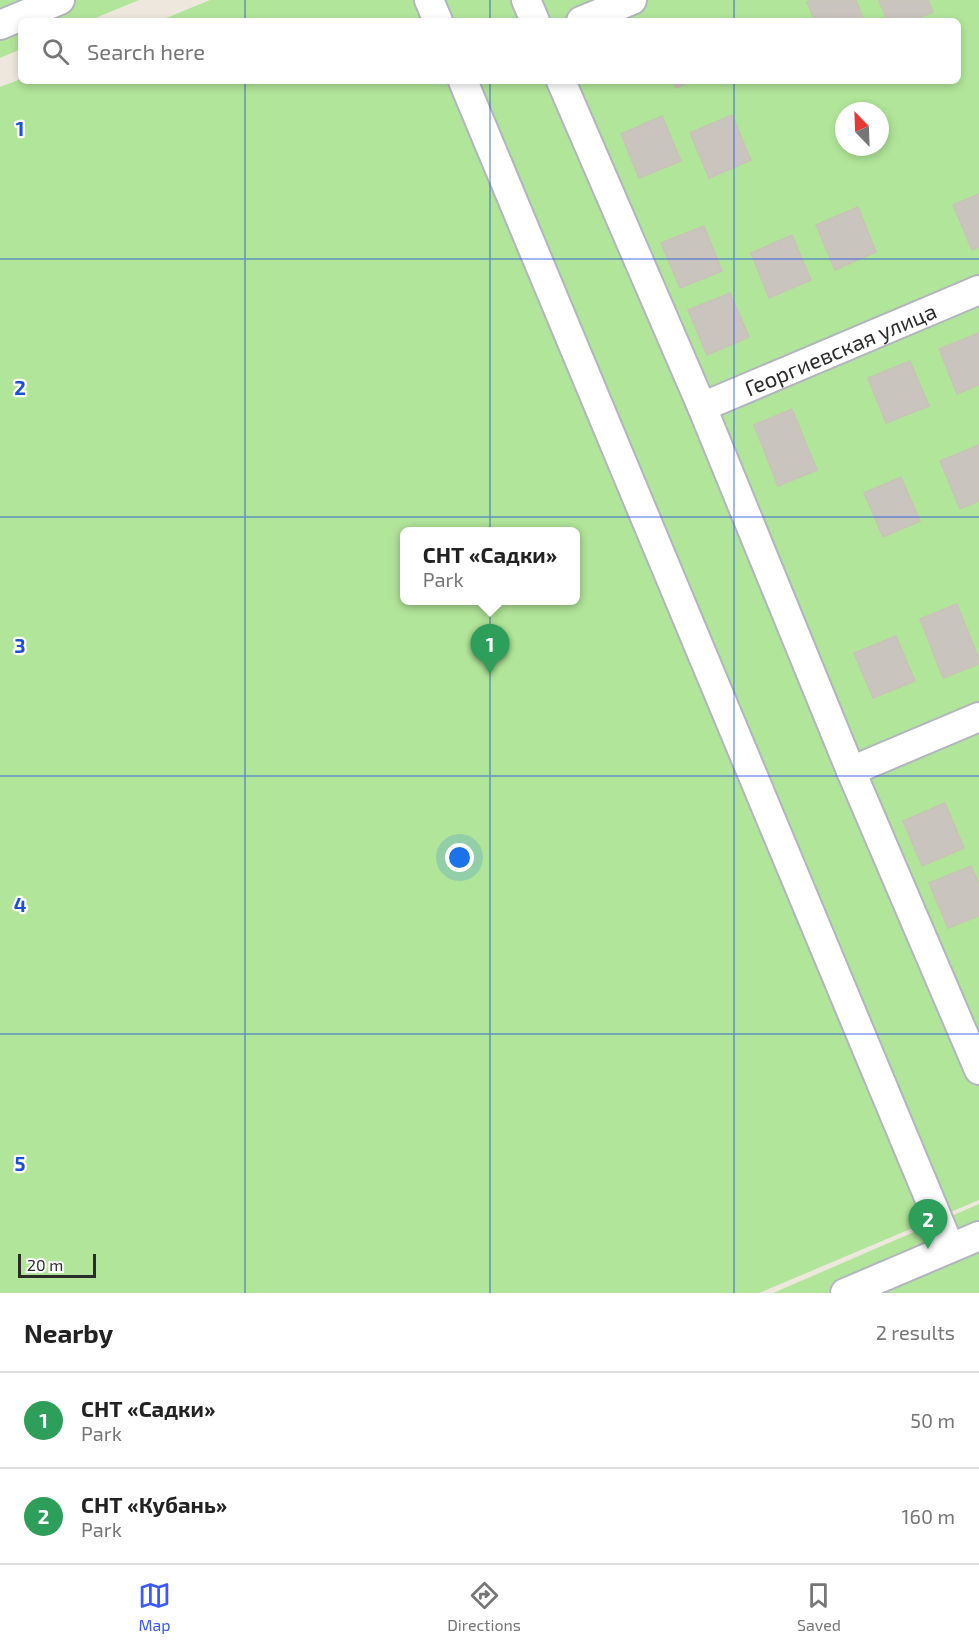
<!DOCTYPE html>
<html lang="en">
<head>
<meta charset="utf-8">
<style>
  :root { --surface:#fff; --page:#f2f2f2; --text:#222; --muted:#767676; --line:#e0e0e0; --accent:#3b5afd }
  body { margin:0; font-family:"Exo 2",sans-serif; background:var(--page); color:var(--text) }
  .compass { position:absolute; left:835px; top:102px; width:54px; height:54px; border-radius:50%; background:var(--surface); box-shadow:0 3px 9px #0003; rotate:337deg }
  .scale { position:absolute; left:18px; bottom:15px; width:78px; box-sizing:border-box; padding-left:6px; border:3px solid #2c2c2c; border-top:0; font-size:16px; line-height:21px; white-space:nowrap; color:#2c2c2c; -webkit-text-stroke:4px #fff; paint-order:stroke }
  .you { position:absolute; left:460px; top:858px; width:21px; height:21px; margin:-15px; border:4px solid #fff; border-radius:50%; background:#1a73e8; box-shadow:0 0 0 9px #1a73e833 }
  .badge { display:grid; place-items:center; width:39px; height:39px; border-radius:50%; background:var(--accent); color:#fff; font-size:20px; font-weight:700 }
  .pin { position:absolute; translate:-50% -50px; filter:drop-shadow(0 2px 3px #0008) }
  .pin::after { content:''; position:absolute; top:32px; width:21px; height:18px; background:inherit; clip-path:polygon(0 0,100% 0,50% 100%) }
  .popup { position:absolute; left:400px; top:527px; width:180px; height:78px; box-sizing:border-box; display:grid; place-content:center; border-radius:9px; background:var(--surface); filter:drop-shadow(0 2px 4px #0005); font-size:20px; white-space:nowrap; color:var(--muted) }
  .popup b { font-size:22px; color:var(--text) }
  .popup::after { content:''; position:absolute; left:50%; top:100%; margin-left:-12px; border:12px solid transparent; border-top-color:var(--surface) }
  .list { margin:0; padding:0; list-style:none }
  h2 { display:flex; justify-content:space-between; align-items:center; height:78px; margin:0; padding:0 24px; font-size:26px }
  h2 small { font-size:20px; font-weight:400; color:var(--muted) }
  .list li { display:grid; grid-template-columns:39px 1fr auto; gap:18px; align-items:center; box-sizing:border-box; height:96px; padding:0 24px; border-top:2px solid var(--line) }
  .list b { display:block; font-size:22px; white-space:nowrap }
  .list p { margin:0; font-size:20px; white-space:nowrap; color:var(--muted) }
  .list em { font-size:20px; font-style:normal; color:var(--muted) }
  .icon { flex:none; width:33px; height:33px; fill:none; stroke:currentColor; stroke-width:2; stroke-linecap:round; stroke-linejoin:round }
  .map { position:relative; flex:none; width:979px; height:1293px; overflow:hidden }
  .search { position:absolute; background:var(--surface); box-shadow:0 3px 9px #0003; left:18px; right:18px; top:18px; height:66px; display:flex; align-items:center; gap:15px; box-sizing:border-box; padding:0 21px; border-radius:9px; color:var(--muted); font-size:22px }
  .sheet { height:270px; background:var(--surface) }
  nav { display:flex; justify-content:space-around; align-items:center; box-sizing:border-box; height:84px; border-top:2px solid var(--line); background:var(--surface); font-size:16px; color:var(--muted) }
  nav a { display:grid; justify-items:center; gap:3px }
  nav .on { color:var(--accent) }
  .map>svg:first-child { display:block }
</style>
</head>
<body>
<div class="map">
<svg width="979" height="1293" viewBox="0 0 979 1293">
  <rect width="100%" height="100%" fill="#eee7de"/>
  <g fill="#b1e599" fill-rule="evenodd">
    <polygon points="0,0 139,0 88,21 21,21 21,49 0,58"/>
    <path d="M210,0H979V1200L759,1293H0V87L21,79V81H958V21H159ZM844,111H880V147H844ZM404,532H576V600H404Z"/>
    <polygon points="979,1204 979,1293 773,1293"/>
  </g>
  <g fill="#c9c4bd" stroke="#c9c3b7" stroke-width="1.5">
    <polygon points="812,0 856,0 864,21 815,21 807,2"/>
    <polygon points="879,0 928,0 933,12 911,21 887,21"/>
    <polygon points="673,81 692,81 676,88"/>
    <polygon points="732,115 751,160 709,178 690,133"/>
    <polygon points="662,116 681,161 639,178 621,134"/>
    <polygon points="979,194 979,247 972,250 953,205"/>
    <polygon points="858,207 876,252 835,270 816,225"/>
    <polygon points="704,226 722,271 680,288 661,243"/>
    <polygon points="792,235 811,280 769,298 751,253"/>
    <polygon points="730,293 749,337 707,355 688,310"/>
    <polygon points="979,333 979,385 957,394 939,349"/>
    <polygon points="910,361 929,406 886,423 868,378"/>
    <polygon points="792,409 817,470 778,486 754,425"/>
    <polygon points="979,445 979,501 960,509 940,461"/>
    <polygon points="901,477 920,521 883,537 864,493"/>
    <polygon points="957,604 979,659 979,664 943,678 920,619"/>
    <polygon points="896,636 915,681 873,698 854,653"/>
    <polygon points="945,803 964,848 922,866 903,821"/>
    <polygon points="971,866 979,884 979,916 948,928 929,883"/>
  </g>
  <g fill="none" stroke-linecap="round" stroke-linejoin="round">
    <g stroke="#b2b4bf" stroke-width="32">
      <g id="minor">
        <polyline points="429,0 438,21"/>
        <polyline points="526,0 535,21"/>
        <polyline points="581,21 632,0"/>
        <polyline points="0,25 60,0"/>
        <polyline points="463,81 950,1248"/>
        <polyline points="561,81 702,407 851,771 979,1070"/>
        <path id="s1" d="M702,407L979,290"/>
        <polyline points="851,771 979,717"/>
        <polyline points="845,1293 979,1236"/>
      </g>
    </g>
    <use href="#minor" stroke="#fff" stroke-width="28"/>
  </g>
  <path fill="none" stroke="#1d4ed8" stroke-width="1.5" stroke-opacity="0.55" d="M245,0V21M490,0V21M734,0V21M245,81V1293M490,81V1293M734,81V1293M0,259H979M0,517H979M0,776H979M0,1034H979"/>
  <g text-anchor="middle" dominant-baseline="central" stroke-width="4.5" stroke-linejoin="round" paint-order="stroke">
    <g font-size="22" fill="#2c2c2c" stroke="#fff">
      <text stroke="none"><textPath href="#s1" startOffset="150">Георгиевская улица</textPath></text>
    </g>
  </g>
  <g font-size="20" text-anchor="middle" font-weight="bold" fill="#1d4ed8" stroke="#fff" stroke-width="4.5" stroke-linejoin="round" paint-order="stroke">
    <text x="20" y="136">1</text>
    <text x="20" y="395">2</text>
    <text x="20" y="653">3</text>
    <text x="20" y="912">4</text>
    <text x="20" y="1171">5</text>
  </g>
</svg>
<svg class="compass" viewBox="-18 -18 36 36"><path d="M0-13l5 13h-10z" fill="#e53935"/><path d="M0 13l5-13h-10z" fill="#767676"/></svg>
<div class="scale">20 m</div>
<div class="you"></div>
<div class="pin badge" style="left:490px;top:674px;background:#2e9e5b">1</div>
<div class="popup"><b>СНТ «Садки»</b>Park</div>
<div class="pin badge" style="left:928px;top:1249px;background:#2e9e5b">2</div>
<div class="search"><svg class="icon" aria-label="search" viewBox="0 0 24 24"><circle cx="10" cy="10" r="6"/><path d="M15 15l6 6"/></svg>Search here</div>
</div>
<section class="sheet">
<h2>Nearby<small>2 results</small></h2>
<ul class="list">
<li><span class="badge" style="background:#2e9e5b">1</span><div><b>СНТ «Садки»</b><p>Park</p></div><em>50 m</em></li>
<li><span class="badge" style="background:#2e9e5b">2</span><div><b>СНТ «Кубань»</b><p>Park</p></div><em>160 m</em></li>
</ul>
</section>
<nav>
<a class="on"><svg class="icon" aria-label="map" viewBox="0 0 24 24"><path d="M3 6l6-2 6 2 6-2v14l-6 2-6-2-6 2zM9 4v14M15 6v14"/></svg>Map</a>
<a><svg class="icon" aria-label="directions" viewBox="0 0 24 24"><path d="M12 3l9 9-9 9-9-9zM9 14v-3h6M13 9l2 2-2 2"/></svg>Directions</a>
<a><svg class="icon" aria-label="saved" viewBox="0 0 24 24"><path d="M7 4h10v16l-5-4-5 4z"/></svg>Saved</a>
</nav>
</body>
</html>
